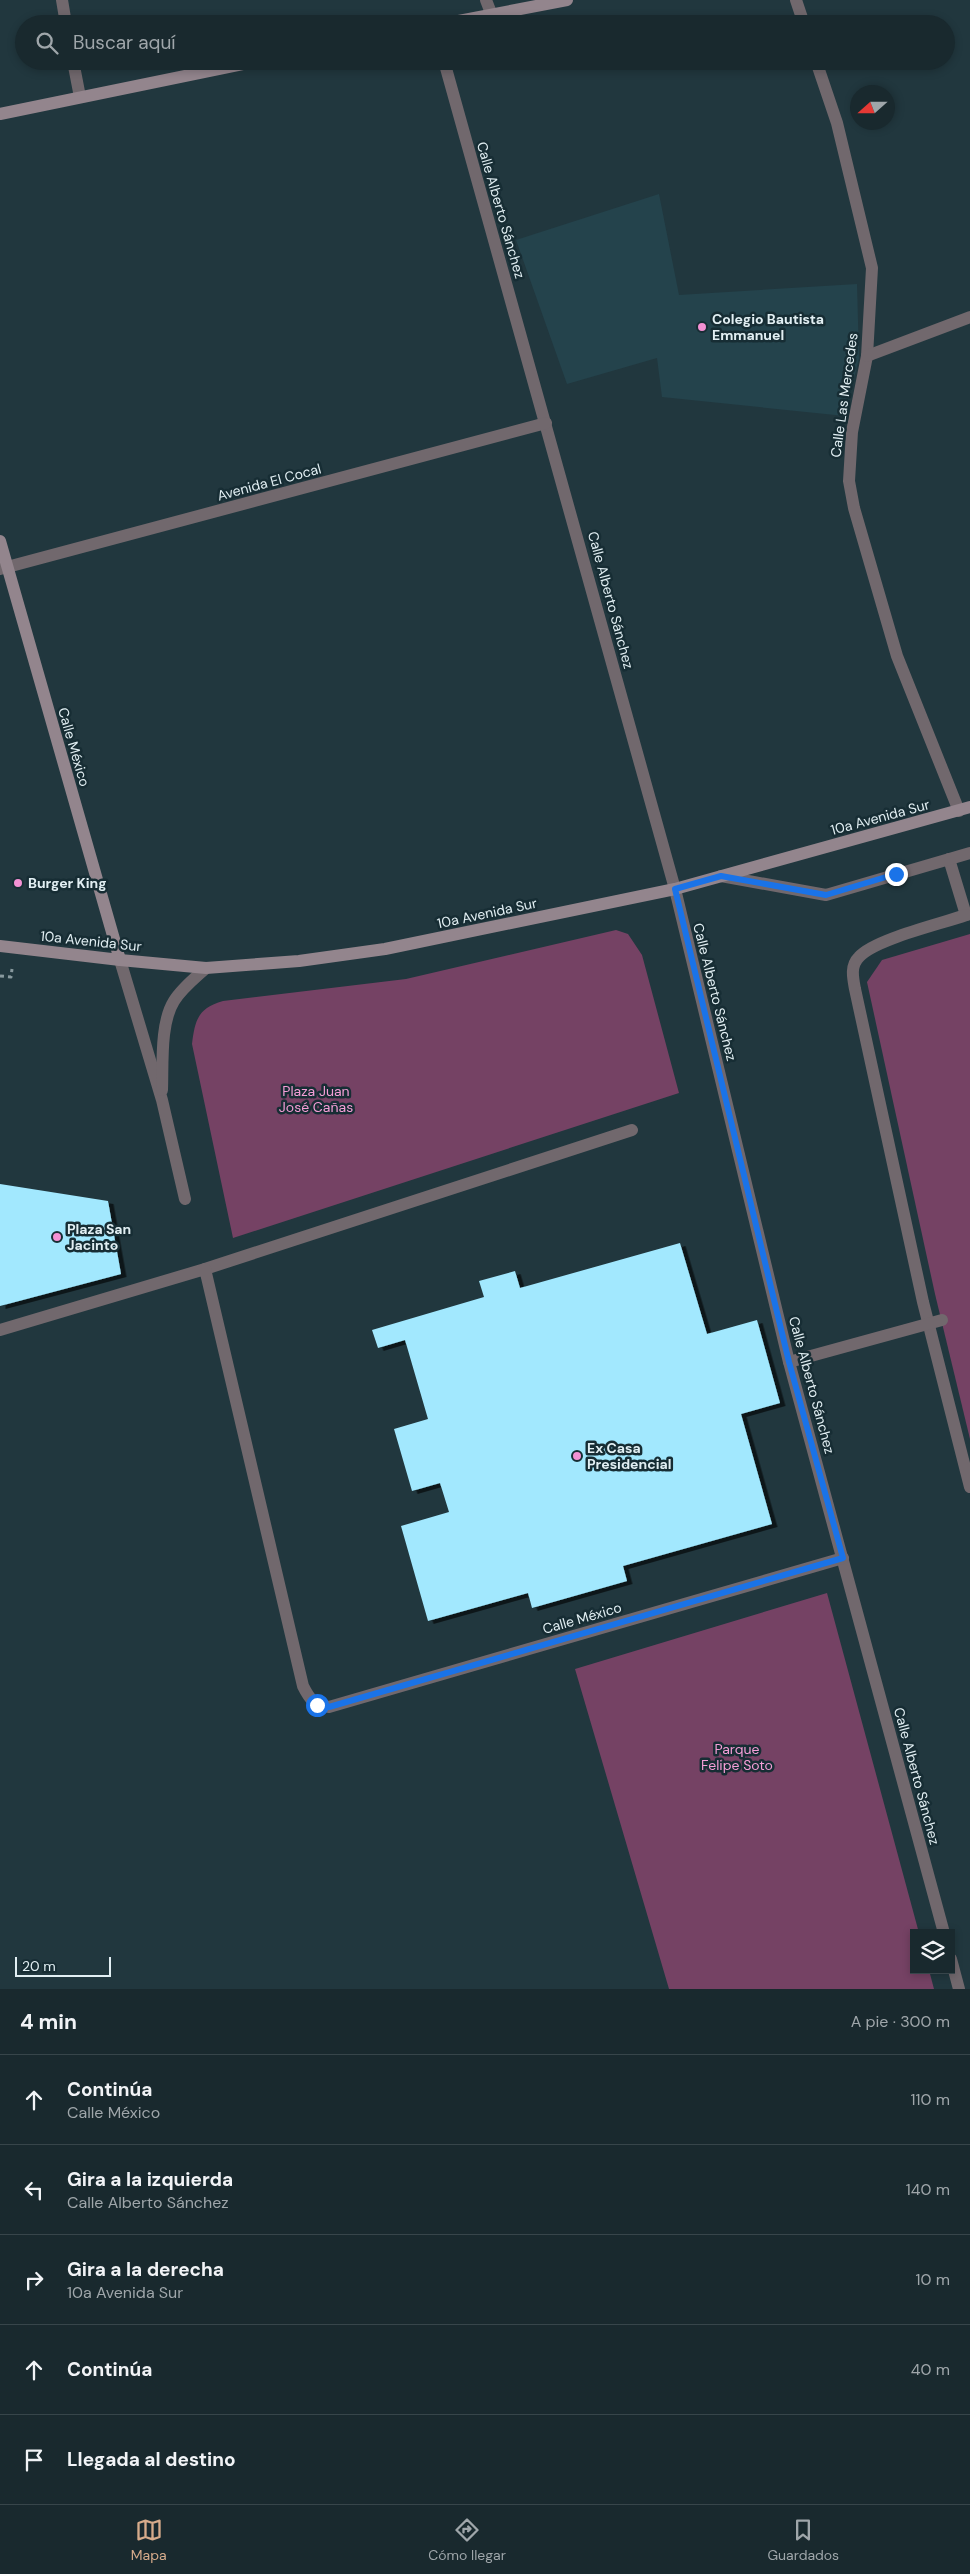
<!DOCTYPE html>
<html lang="es">
<head>
<meta charset="utf-8">
<style>
  :root { --surface:#19292e; --page:#223136; --text:#f1f3f6; --muted:#9fa6aa; --line:#37454a; --accent:#d6ab8b }
  body { margin:0; font-family:"DM Sans",sans-serif; background:var(--page); color:var(--text) }
  .controls { position:absolute; right:15px; bottom:15px; display:grid; overflow:hidden; border-radius:0px; box-shadow:0 2px 8px #0003 }
  .controls button { width:45px; height:45px; display:grid; place-items:center; padding:0; border:0; border-bottom:1px solid var(--line); background:var(--surface); color:var(--text); font:25px sans-serif }
  .compass { position:absolute; left:850px; top:85px; width:45px; height:45px; border-radius:50%; background:var(--surface); box-shadow:0 2px 8px #0003; rotate:249deg }
  .scale { position:absolute; left:15px; bottom:12px; width:96px; box-sizing:border-box; padding-left:5px; border:2px solid #e2eff3; border-top:0; font-size:14px; line-height:18px; white-space:nowrap; color:#e2eff3; -webkit-text-stroke:4px #172d34; paint-order:stroke }
  .stop { position:absolute; width:15px; height:15px; margin:-11px; border:4px solid #1a73e8; border-radius:50%; background:#fff }
  .stop.end { background:#1a73e8; border-color:#fff; box-shadow:0 1px 5px #0008 }
  .list { margin:0; padding:0; list-style:none }
  h2 { display:flex; justify-content:space-between; align-items:center; height:65px; margin:0; padding:0 20px; font-size:21px }
  h2 small { font-size:16px; font-weight:400; color:var(--muted) }
  .list li { display:grid; grid-template-columns:32px 1fr auto; gap:15px; align-items:center; box-sizing:border-box; height:90px; padding:0 20px; border-top:1px solid var(--line) }
  .list b { display:block; font-size:19px; white-space:nowrap }
  .list p { margin:0; font-size:16px; white-space:nowrap; color:var(--muted) }
  .list em { font-size:16px; font-style:normal; color:var(--muted) }
  .icon { flex:none; width:28px; height:28px; fill:none; stroke:currentColor; stroke-width:2; stroke-linecap:round; stroke-linejoin:round }
  .map { position:relative; flex:none; width:970px; height:1989px; overflow:hidden }
  .search { position:absolute; background:var(--surface); box-shadow:0 2px 8px #0003; left:15px; right:15px; top:15px; height:55px; display:flex; align-items:center; gap:12px; box-sizing:border-box; padding:0 18px; border-radius:28px; color:var(--muted); font-size:19px }
  .sheet { height:515px; background:var(--surface) }
  nav { display:flex; justify-content:space-around; align-items:center; box-sizing:border-box; height:70px; border-top:1px solid var(--line); background:var(--surface); font-size:14px; color:var(--muted) }
  nav a { display:grid; justify-items:center; gap:2px }
  nav .on { color:var(--accent) }
  .map>svg:first-child { display:block }
</style>
</head>
<body>
<div class="map">
<svg width="970" height="1989" viewBox="0 0 970 1989">
  <defs>
    <filter id="shadow"><feDropShadow dx="5.5" dy="3" stdDeviation="0" flood-color="#0009"/></filter>
  </defs>
  <rect width="100%" height="100%" fill="#21373e"/>
  <polygon fill="#24434c" points="659,194 679,295 857,284 859,358 845,416 662,397 657,358 567,384 516,240"/>
  <g fill="#754264">
    <path d="M616,930L628,934L642,955L679,1093L233,1238L192,1044C195,1020 198,1008 223,1001L406,979Z"/>
    <polygon points="970,934 970,1439 935,1294 867,982 882,960"/>
    <polygon points="827,1593 919,1933 914,1933 914,1970 929,1970 934,1989 669,1989 575,1669"/>
  </g>
  <g fill="#a2e8fe" filter="url(#shadow)">
    <polygon points="0,1184 108,1201 121,1274 0,1306"/>
    <polygon points="680,1243 707,1334 757,1320 780,1403 741,1414 772,1524 623,1566 627,1581 532,1608 528,1593 428,1621 401,1526 449,1512 440,1483 412,1491 394,1429 428,1419 405,1340 378,1348 372,1330 484,1297 479,1281 515,1271 520,1288"/>
  </g>
  <g fill="none" stroke-linecap="round" stroke-linejoin="round">
    <polyline stroke="#88999e" stroke-width="3" stroke-dasharray="4 4" stroke-linecap="butt" points="0,976 11,977 12,969"/>
    <g stroke="#71686d" stroke-width="12">
      <polyline points="949,859 966,915 970,914"/>
      <polyline points="721,876 826,895 970,853"/>
      <path d="M966,915C941,924 875,939 859,957C850,966 853,978 855,989L923,1302L970,1487"/>
      <polyline points="205,1269 632,1130"/>
    </g>
    <g stroke="#71686d" stroke-width="12">
      <polyline points="62,0 66,24"/>
      <polyline points="486,0 491,13"/>
      <polyline points="796,0 804,24"/>
      <polyline points="73,61 80,97"/>
      <polyline points="444,61 675,889 789,1362 944,1933"/>
      <polyline points="816,61 837,123 872,268 867,356 852,432 849,481 854,508 897,656 959,811"/>
      <polyline points="867,356 970,317"/>
      <polyline points="0,569 546,423"/>
      <polyline points="120,960 162,1100 185,1199"/>
      <path d="M162,1090C163,1065 160,1023 174,1001C182,988 195,978 206,968"/>
      <path d="M0,1330L205,1269L303,1686C310,1700 314,1705 329,1707L843,1558"/>
      <polyline points="789,1362 942,1320"/>
      <polyline points="951,1959 959,1989"/>
    </g>
    <g stroke="#93858d" stroke-width="12">
      <polyline points="443,24 567,0"/>
      <polyline points="0,114 258,61"/>
      <polyline points="0,541 120,960"/>
      <polyline points="0,946 120,960 206,968 299,961 385,949 675,889 970,807"/>
    </g>
  </g>
  <g fill="none" stroke-linecap="round" stroke-linejoin="round">
    <polyline stroke="#1a73e8" stroke-width="6" points="317,1705 329,1707 843,1558 789,1362 675,889 721,876 826,895 896,874"/>
  </g>
  <g fill="#f491d4" stroke="#172d34" stroke-width="2">
    <circle cx="702" cy="327" r="5"/>
    <circle cx="18" cy="883" r="5"/>
    <circle cx="57" cy="1237" r="5"/>
    <circle cx="577" cy="1456" r="5"/>
  </g>
  <g text-anchor="middle" dominant-baseline="central" stroke-width="5" stroke-linejoin="round" paint-order="stroke">
    <g font-size="14" fill="#e2eff3" stroke="#172d34">
      <text transform="translate(501 210) rotate(74)">Calle Alberto Sánchez</text>
      <text transform="translate(844 395) rotate(-82)">Calle Las Mercedes</text>
      <text transform="translate(269 482) rotate(-15)">Avenida El Cocal</text>
      <text transform="translate(611 600) rotate(75)">Calle Alberto Sánchez</text>
      <text transform="translate(74 747) rotate(74)">Calle México</text>
      <text transform="translate(880 817) rotate(-15)">10a Avenida Sur</text>
      <text transform="translate(487 913) rotate(-12)">10a Avenida Sur</text>
      <text transform="translate(91 941) rotate(6)">10a Avenida Sur</text>
      <text transform="translate(715 992) rotate(76)">Calle Alberto Sánchez</text>
      <text transform="translate(812 1385) rotate(75)">Calle Alberto Sánchez</text>
      <text transform="translate(582 1618) rotate(-16)">Calle México</text>
      <text transform="translate(917 1776) rotate(75)">Calle Alberto Sánchez</text>
    </g>
    <g font-size="14" font-weight="bold" fill="#e2eff3" stroke="#172d34" text-anchor="start">
      <text x="712" y="319">Colegio Bautista<tspan x="712" dy="16">Emmanuel</tspan></text>
      <text x="28" y="883">Burger King</text>
      <text x="67" y="1229">Plaza San<tspan x="67" dy="16">Jacinto</tspan></text>
      <text x="587" y="1448">Ex Casa<tspan x="587" dy="16">Presidencial</tspan></text>
    </g>
    <g font-size="14" fill="#f59ed7" stroke="#172d34">
      <text x="316" y="1091">Plaza Juan<tspan x="316" dy="16">José Cañas</tspan></text>
      <text x="737" y="1749">Parque<tspan x="737" dy="16">Felipe Soto</tspan></text>
    </g>
  </g>
</svg>
<div class="controls">
<button><svg class="icon" aria-label="layers" viewBox="0 0 24 24"><path d="M12 4l9 5-9 5-9-5zM3 14l9 5 9-5"/></svg></button>
</div>
<svg class="compass" viewBox="-18 -18 36 36"><path d="M0-13l5 13h-10z" fill="#e53935"/><path d="M0 13l5-13h-10z" fill="#9fa6aa"/></svg>
<div class="scale">20 m</div>
<div class="stop" style="left:317px;top:1705px"></div>
<div class="stop end" style="left:896px;top:874px"></div>
<div class="search"><svg class="icon" aria-label="search" viewBox="0 0 24 24"><circle cx="10" cy="10" r="6"/><path d="M15 15l6 6"/></svg>Buscar aquí</div>
</div>
<section class="sheet">
<h2>4 min<small>A pie · 300 m</small></h2>
<ul class="list">
<li><svg class="icon" aria-label="ahead" viewBox="0 0 24 24"><path d="M12 20V5M6 11l6-6 6 6"/></svg><div><b>Continúa</b><p>Calle México</p></div><em>110 m</em></li>
<li><svg class="icon" aria-label="left" viewBox="0 0 24 24"><path d="M17 20v-9H6M10 6l-5 5 5 5"/></svg><div><b>Gira a la izquierda</b><p>Calle Alberto Sánchez</p></div><em>140 m</em></li>
<li><svg class="icon" aria-label="right" viewBox="0 0 24 24"><path d="M7 20v-9h11M14 6l5 5-5 5"/></svg><div><b>Gira a la derecha</b><p>10a Avenida Sur</p></div><em>10 m</em></li>
<li><svg class="icon" aria-label="ahead" viewBox="0 0 24 24"><path d="M12 20V5M6 11l6-6 6 6"/></svg><div><b>Continúa</b></div><em>40 m</em></li>
<li><svg class="icon" aria-label="arrive" viewBox="0 0 24 24"><path d="M6 21V4h12l-3 4 3 4H6"/></svg><div><b>Llegada al destino</b></div></li>
</ul>
</section>
<nav>
<a class="on"><svg class="icon" aria-label="map" viewBox="0 0 24 24"><path d="M3 6l6-2 6 2 6-2v14l-6 2-6-2-6 2zM9 4v14M15 6v14"/></svg>Mapa</a>
<a><svg class="icon" aria-label="directions" viewBox="0 0 24 24"><path d="M12 3l9 9-9 9-9-9zM9 14v-3h6M13 9l2 2-2 2"/></svg>Cómo llegar</a>
<a><svg class="icon" aria-label="saved" viewBox="0 0 24 24"><path d="M7 4h10v16l-5-4-5 4z"/></svg>Guardados</a>
</nav>
</body>
</html>
